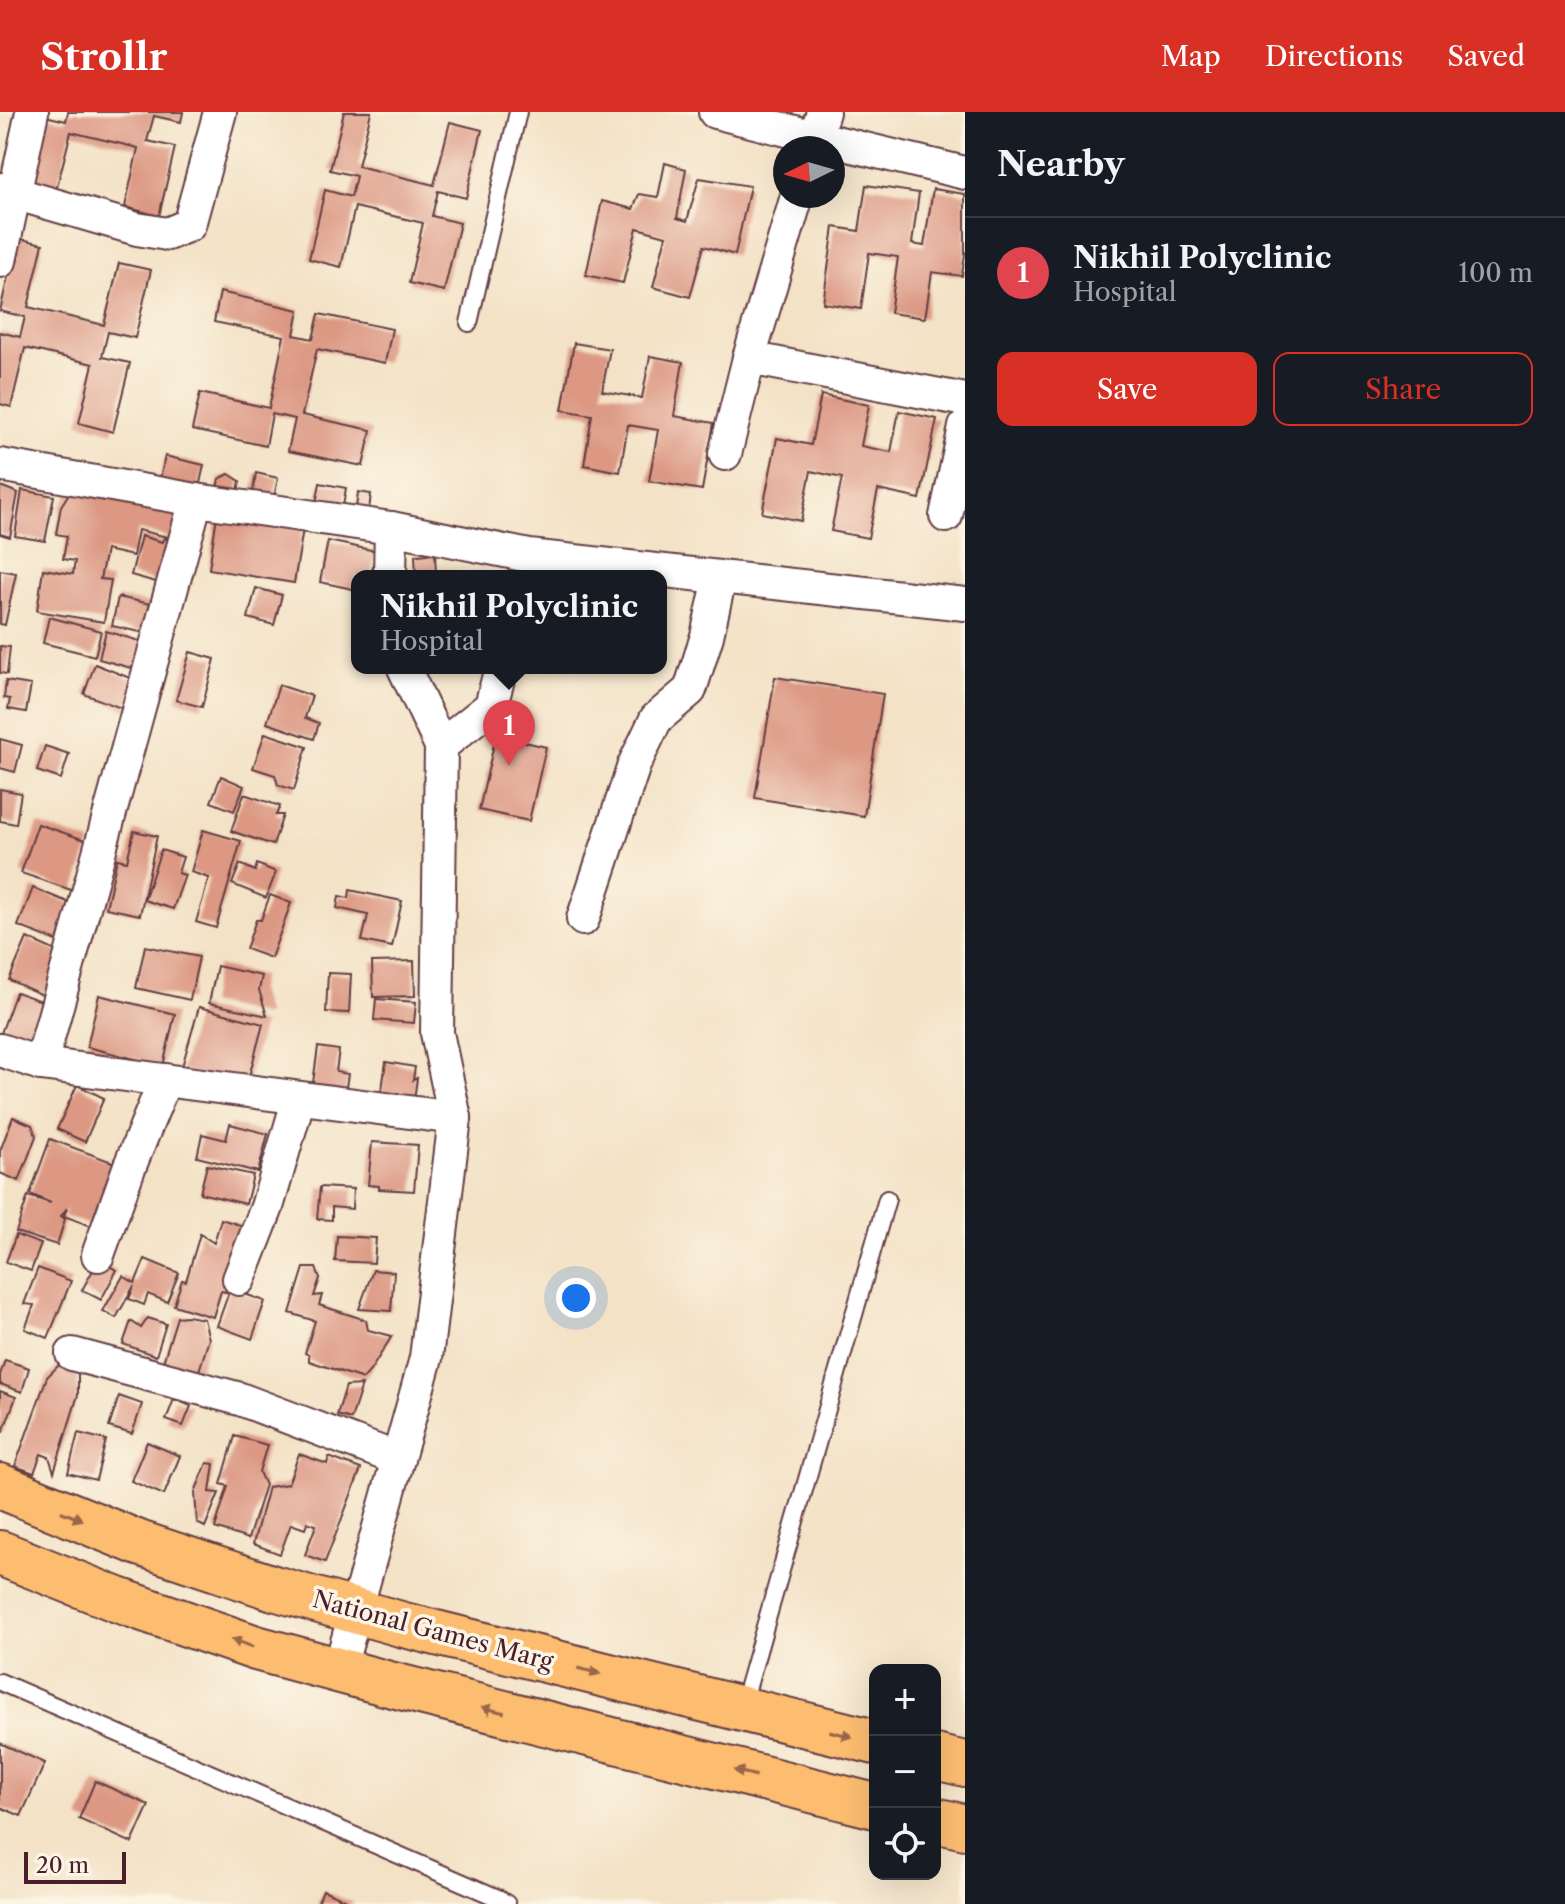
<!DOCTYPE html>
<html lang="en">
<head>
<meta charset="utf-8">
<style>
  :root { --surface:#171b24; --page:#20242c; --text:#f1f3f6; --muted:#9ea1a6; --line:#363941; --accent:#d93025 }
  body { margin:0; font-family:"Libre Caslon Text",serif; background:var(--page); color:var(--text) }
  .controls { position:absolute; right:24px; bottom:24px; display:grid; overflow:hidden; border-radius:16px; box-shadow:0 8px 32px #0002 }
  .controls button { width:72px; height:72px; display:grid; place-items:center; padding:0; border:0; border-bottom:2px solid var(--line); background:var(--surface); color:var(--text); font:40px sans-serif }
  .compass { position:absolute; left:773px; top:24px; width:72px; height:72px; border-radius:50%; background:var(--surface); box-shadow:0 8px 32px #0002; rotate:265deg }
  .scale { position:absolute; left:24px; bottom:20px; width:102px; box-sizing:border-box; padding-left:8px; border:4px solid #4a1f2b; border-top:0; font-size:22px; line-height:28px; white-space:nowrap; color:#4a1f2b; -webkit-text-stroke:6px #fcf5e5; paint-order:stroke }
  .you { position:absolute; left:576px; top:1186px; width:28px; height:28px; margin:-20px; border:6px solid #fff; border-radius:50%; background:#1a73e8; box-shadow:0 0 0 12px #1a73e833 }
  .badge { display:grid; place-items:center; width:52px; height:52px; border-radius:50%; background:var(--accent); color:#fff; font-size:26px; font-weight:700 }
  .pin { position:absolute; translate:-50% -66px; filter:drop-shadow(0 2px 4px #0008) }
  .pin::after { content:''; position:absolute; top:42px; width:28px; height:24px; background:inherit; clip-path:polygon(0 0,100% 0,50% 100%) }
  .popup { position:absolute; left:351px; top:458px; width:316px; height:104px; box-sizing:border-box; display:grid; place-content:center; border-radius:16px; background:var(--surface); filter:drop-shadow(0 2px 6px #0005); font-size:26px; white-space:nowrap; color:var(--muted) }
  .popup b { font-size:30px; color:var(--text) }
  .popup::after { content:''; position:absolute; left:50%; top:100%; margin-left:-16px; border:16px solid transparent; border-top-color:var(--surface) }
  .list { margin:0; padding:0; list-style:none }
  h2 { display:flex; justify-content:space-between; align-items:center; height:104px; margin:0; padding:0 32px; font-size:34px }
  h2 small { font-size:26px; font-weight:400; color:var(--muted) }
  .list li { display:grid; grid-template-columns:52px 1fr auto; gap:24px; align-items:center; box-sizing:border-box; height:112px; padding:0 32px; border-top:2px solid var(--line) }
  .list b { display:block; font-size:30px; white-space:nowrap }
  .list p { margin:0; font-size:26px; white-space:nowrap; color:var(--muted) }
  .list em { font-size:26px; font-style:normal; color:var(--muted) }
  .actions { display:flex; gap:16px; padding:24px 32px }
  .actions a { flex:1; padding:18px 0; border:2px solid var(--accent); border-radius:16px; text-align:center; font-size:28px; color:var(--accent) }
  .actions .main { background:var(--accent); color:#fff }
  .icon { flex:none; width:44px; height:44px; fill:none; stroke:currentColor; stroke-width:2; stroke-linecap:round; stroke-linejoin:round }
  .map { position:relative; flex:none; width:965px; height:1792px; overflow:hidden }
  header { display:flex; align-items:center; gap:48px; box-sizing:border-box; height:112px; padding:0 40px; background:var(--accent); color:#fff }
  header strong { font-size:38px }
  nav { display:flex; gap:44px; margin-inline-start:auto; font-size:28px }
  main { display:flex }
  aside { flex:1; background:var(--surface) }
  .map>svg:first-child { display:block }
</style>
</head>
<body>
<header>
<strong>Strollr</strong>
<nav><a>Map</a><a>Directions</a><a>Saved</a></nav>
</header>
<main>
<div class="map">
<svg width="965" height="1792" viewBox="0 0 965 1792">
  <rect width="100%" height="100%" fill="#fcf5e5"/>
  <filter id="ink" filterUnits="userSpaceOnUse"><feTurbulence type="fractalNoise" baseFrequency=".0125" numOctaves="2"/><feDisplacementMap in="SourceGraphic" scale="16" xChannelSelector="R" yChannelSelector="G"/><feConvolveMatrix kernelMatrix="1 2 1 2 8 2 1 2 1" color-interpolation-filters="sRGB"/></filter>
  <filter id="wash" filterUnits="userSpaceOnUse"><feTurbulence type="fractalNoise" baseFrequency=".006" numOctaves="4" result="noise"/><feDisplacementMap in="SourceGraphic" scale="32" xChannelSelector="R" yChannelSelector="G"/><feGaussianBlur stdDeviation="1.8" result="paint"/><feColorMatrix in="noise" values="0 0 0 0 0 0 0 0 0 0 0 0 0 0 0 0 0 1.4 0 .05"/><feComposite in="paint" operator="in"/></filter>
  <g filter="url(#wash)">
    <rect width="100%" height="100%" fill="#f3e2c6"/>
    <g id="blocks">
      <g fill="#dc9883">
        <polygon points="68,0 183,0 181,10 154,4 147,29 175,35 159,104 125,95 138,36 71,20 56,79 24,71 41,3 66,9"/>
        <polygon points="344,0 371,0 358,54 434,73 450,10 482,18 466,86 438,79 432,104 460,111 444,179 409,171 423,111 355,95 341,155 309,147 325,78 351,85 356,64 330,58"/>
        <polygon points="665,51 686,57 677,106 687,109 699,66 750,74 735,143 704,134 690,185 653,175 666,124 637,116 623,171 586,163 602,89 633,97 639,82 658,85"/>
        <polygon points="866,73 919,81 912,132 924,134 933,77 965,82 965,142 962,164 932,160 925,206 890,201 898,145 869,141 861,197 823,191 834,115 859,119"/>
        <polygon points="17,126 43,132 28,195 104,213 119,151 151,158 135,226 108,220 102,245 130,251 113,320 79,311 93,252 25,236 11,295 0,292 0,220 20,225 25,205 0,199"/>
        <polygon points="220,180 299,198 294,223 313,227 319,202 392,217 385,251 317,237 302,303 371,318 363,354 288,339 295,307 272,302 266,334 192,318 200,281 269,296 284,224 214,210"/>
        <polygon points="574,231 610,237 602,279 642,286 650,244 683,250 674,304 714,311 702,378 649,369 658,318 628,313 620,360 584,353 592,303 562,298"/>
        <polygon points="821,283 869,293 861,334 891,340 899,299 937,307 920,387 878,378 868,426 831,419 842,366 811,359 801,409 762,401 777,326 811,333"/>
        <polygon points="165,344 204,353 196,389 157,381"/>
        <polygon points="256,361 278,366 273,391 263,389 260,381 253,379"/>
        <polygon points="229,362 240,369 236,390 215,385 219,367"/>
        <polygon points="320,371 346,376 342,400 314,402"/>
        <polygon points="0,374 18,381 10,425 0,422"/>
        <polygon points="22,378 54,384 45,429 15,424"/>
        <polygon points="71,378 187,400 180,428 138,418 133,444 106,438 100,467 111,468 104,510 37,499 43,457 73,462 75,449 63,447 67,424 56,422 61,394"/>
        <polygon points="358,380 371,382 368,406 355,405"/>
        <polygon points="217,403 303,417 294,471 209,457"/>
        <polygon points="141,424 162,430 164,426 181,432 170,474 131,463"/>
        <polygon points="328,429 376,439 371,464 357,464 357,478 320,470"/>
        <polygon points="435,442 436,464 416,464 415,443"/>
        <polygon points="0,458 16,461 5,513 0,512"/>
        <polygon points="256,476 282,483 274,513 248,506"/>
        <polygon points="118,485 160,494 154,523 112,514"/>
        <polygon points="49,505 101,519 95,544 43,531"/>
        <polygon points="106,519 149,532 142,559 99,547"/>
        <polygon points="0,534 10,535 7,562 0,561"/>
        <polygon points="190,540 215,547 202,595 176,588"/>
        <polygon points="95,552 140,570 134,601 84,582"/>
        <polygon points="775,565 883,582 864,704 755,686"/>
        <polygon points="6,569 31,573 26,600 8,597 10,587 4,586"/>
        <polygon points="279,573 312,584 305,606 319,611 314,627 267,611"/>
        <polygon points="265,621 307,635 294,678 278,673 275,663 253,656"/>
        <polygon points="496,623 546,635 529,709 479,698"/>
        <polygon points="0,627 22,633 15,660 0,656"/>
        <polygon points="45,634 69,642 61,667 37,659"/>
        <polygon points="221,664 244,674 234,699 211,690"/>
        <polygon points="0,677 21,681 16,712 0,709"/>
        <polygon points="244,682 280,694 276,703 283,703 273,733 231,719"/>
        <polygon points="38,712 91,730 74,779 21,761"/>
        <polygon points="203,718 241,729 216,816 196,810 209,766 191,760"/>
        <polygon points="134,719 157,724 140,803 106,796 117,747 127,749"/>
        <polygon points="161,738 183,745 178,761 185,763 173,797 144,788"/>
        <polygon points="240,752 255,759 257,752 276,760 266,786 232,772"/>
        <polygon points="33,776 80,795 65,832 18,814"/>
        <polygon points="350,778 402,789 392,835 362,829 368,803 337,796 339,784 349,786"/>
        <polygon points="270,783 291,791 271,846 246,837 256,808 261,808"/>
        <polygon points="27,826 65,843 47,885 9,868"/>
        <polygon points="145,834 199,845 190,888 136,876"/>
        <polygon points="414,849 415,884 373,885 372,850"/>
        <polygon points="217,854 262,864 259,878 267,904 209,891"/>
        <polygon points="328,861 351,862 349,901 326,900"/>
        <polygon points="16,880 53,893 36,938 0,924"/>
        <polygon points="99,883 175,902 163,954 87,935"/>
        <polygon points="376,887 416,890 414,911 374,908"/>
        <polygon points="199,895 263,912 246,976 181,958"/>
        <polygon points="318,935 339,938 336,960 348,962 345,982 312,978"/>
        <polygon points="386,950 415,955 413,968 417,966 413,996 380,991"/>
        <polygon points="77,973 104,986 85,1030 57,1017"/>
        <polygon points="13,1005 32,1013 36,1024 19,1069 0,1061 0,1039"/>
        <polygon points="230,1012 268,1022 258,1060 197,1045 202,1022 226,1028"/>
        <polygon points="50,1027 115,1051 91,1114 64,1104 67,1096 61,1104 65,1107 57,1133 16,1120 28,1084 51,1091 30,1082"/>
        <polygon points="372,1030 418,1033 414,1079 379,1077 379,1074 368,1073"/>
        <polygon points="207,1053 253,1063 246,1092 200,1081"/>
        <polygon points="320,1075 353,1077 352,1097 332,1095 332,1108 317,1107"/>
        <polygon points="221,1107 246,1115 226,1180 221,1179 213,1205 174,1193 182,1168 186,1169 200,1122 214,1131"/>
        <polygon points="16,1123 41,1132 31,1159 6,1150"/>
        <polygon points="337,1124 376,1126 374,1151 335,1149"/>
        <polygon points="145,1147 179,1161 167,1190 148,1182 144,1193 129,1187 134,1174 116,1206 103,1199 123,1164 135,1171"/>
        <polygon points="98,1149 117,1158 101,1188 82,1178"/>
        <polygon points="38,1156 71,1169 48,1226 25,1217 34,1193 24,1192"/>
        <polygon points="304,1156 316,1156 320,1166 314,1184 322,1183 319,1193 366,1208 368,1218 392,1224 370,1259 363,1267 309,1249 309,1243 305,1241 315,1209 290,1201"/>
        <polygon points="373,1158 394,1160 391,1199 359,1197"/>
        <polygon points="230,1177 265,1189 252,1227 217,1214"/>
        <polygon points="187,1204 204,1207 209,1227 193,1278 160,1260 177,1205"/>
        <polygon points="148,1206 166,1212 156,1244 123,1232 131,1209 141,1216"/>
        <polygon points="5,1248 29,1256 22,1280 0,1272 0,1263"/>
        <polygon points="64,1248 78,1254 78,1283 54,1360 49,1345 41,1342 34,1361 15,1354 47,1265"/>
        <polygon points="362,1273 351,1307 337,1303 346,1274"/>
        <polygon points="0,1279 16,1285 3,1320 0,1319"/>
        <polygon points="119,1284 142,1292 132,1322 109,1315"/>
        <polygon points="174,1287 191,1294 183,1314 166,1308"/>
        <polygon points="78,1321 106,1328 96,1368 68,1361"/>
        <polygon points="235,1324 267,1333 259,1360 265,1373 248,1427 215,1416 228,1374 221,1372"/>
        <polygon points="147,1330 180,1344 164,1383 131,1369"/>
        <polygon points="299,1342 327,1352 329,1345 361,1357 325,1450 305,1443 316,1413 307,1410 305,1417 291,1412 280,1442 253,1432 268,1375 288,1372"/>
        <polygon points="207,1351 214,1352 210,1380 219,1381 205,1415 197,1411 195,1380"/>
        <polygon points="0,1631 45,1651 21,1704 0,1695"/>
        <polygon points="95,1669 149,1693 132,1731 79,1707"/>
        <polygon points="323,1778 355,1792 317,1792"/>
      </g>
    </g>
  </g>
  <g filter="url(#ink)">
    <use href="#blocks" fill-opacity="0" stroke="#633c42" stroke-width="2"/>
    <g fill="none" stroke-linecap="round" stroke-linejoin="round">
      <g stroke="#633c42" stroke-width="20">
        <g id="lane">
          <polyline points="469,211 518,0"/>
          <polyline points="0,1570 498,1786 507,1792"/>
          <polyline points="742,1595 887,1087"/>
        </g>
      </g>
      <g stroke="#633c42" stroke-width="36">
        <g id="street">
          <polyline points="715,0 815,25 823,0"/>
          <polyline points="812,36 815,25 965,61"/>
          <polyline points="0,77 137,117 167,122 189,113 220,0"/>
          <polyline points="0,149 32,0"/>
          <polyline points="749,246 965,288"/>
          <polyline points="725,342 749,246 797,84"/>
          <polyline points="0,353 196,388 391,416 529,444 965,492"/>
          <polyline points="946,404 965,315"/>
          <polyline points="390,464 391,416"/>
          <polyline points="404,556 441,634 437,921 455,1006"/>
          <polyline points="441,634 491,594 501,556"/>
          <polyline points="583,807 634,653 656,607 690,578 707,524 720,466"/>
          <polyline points="0,938 41,952 455,1006 426,1246 339,1559"/>
          <polyline points="41,952 196,388"/>
          <polyline points="98,1143 129,1056 165,968"/>
          <polyline points="239,1167 267,1095 299,986"/>
          <polyline points="72,1242 240,1287 398,1347"/>
        </g>
      </g>
      <g stroke="#633c42" stroke-width="48">
        <g id="primary">
          <polyline points="0,1374 139,1431 274,1476 404,1513 875,1630"/>
          <polyline points="0,1441 118,1488 256,1536 389,1572 875,1694"/>
          <polyline points="935,1645 965,1652"/>
          <polyline points="935,1708 965,1715"/>
        </g>
      </g>
      <use href="#lane" stroke="#fff" stroke-width="16"/>
      <use href="#street" stroke="#fff" stroke-width="32"/>
      <use href="#primary" stroke="#fcbd6f" stroke-width="44"/>
    </g>
    <defs><path id="oneway-solid" d="M-6-.8H1V-3.2L6.5 0L1 3.2V.8H-6Z" transform="scale(2)"/></defs>
    <g fill="#9a664a">
      <use href="#oneway-solid" transform="translate(72 1404) rotate(22)"/>
      <use href="#oneway-solid" transform="translate(242 1531) rotate(-161)"/>
      <use href="#oneway-solid" transform="translate(589 1559) rotate(14)"/>
      <use href="#oneway-solid" transform="translate(493 1598) rotate(-166)"/>
      <use href="#oneway-solid" transform="translate(841 1622) rotate(14)"/>
      <use href="#oneway-solid" transform="translate(745 1661) rotate(-166)"/>
    </g>
  </g>
  <g text-anchor="middle" dominant-baseline="central" stroke-width="7" stroke-linejoin="round" paint-order="stroke">
    <g font-size="24" fill="#4a1f2b" stroke="#fcf5e5">
      <text transform="translate(433 1518) rotate(15)">National Games Marg</text>
    </g>
  </g>
</svg>
<div class="controls">
<button>+</button>
<button>−</button>
<button><svg class="icon" aria-label="locate" viewBox="0 0 24 24"><circle cx="12" cy="12" r="6"/><path d="M12 2v4M12 18v4M2 12h4M18 12h4"/></svg></button>
</div>
<svg class="compass" viewBox="-18 -18 36 36"><path d="M0-13l5 13h-10z" fill="#e53935"/><path d="M0 13l5-13h-10z" fill="#9ea1a6"/></svg>
<div class="scale">20 m</div>
<div class="you"></div>
<div class="pin badge" style="left:509px;top:654px;background:#e0444e">1</div>
<div class="popup"><b>Nikhil Polyclinic</b>Hospital</div>
</div>
<aside>
<h2>Nearby<small></small></h2>
<ul class="list">
<li><span class="badge" style="background:#e0444e">1</span><div><b>Nikhil Polyclinic</b><p>Hospital</p></div><em>100 m</em></li>
</ul>
<div class="actions"><a class="main">Save</a><a>Share</a></div>
</aside>
</main>
</body>
</html>
